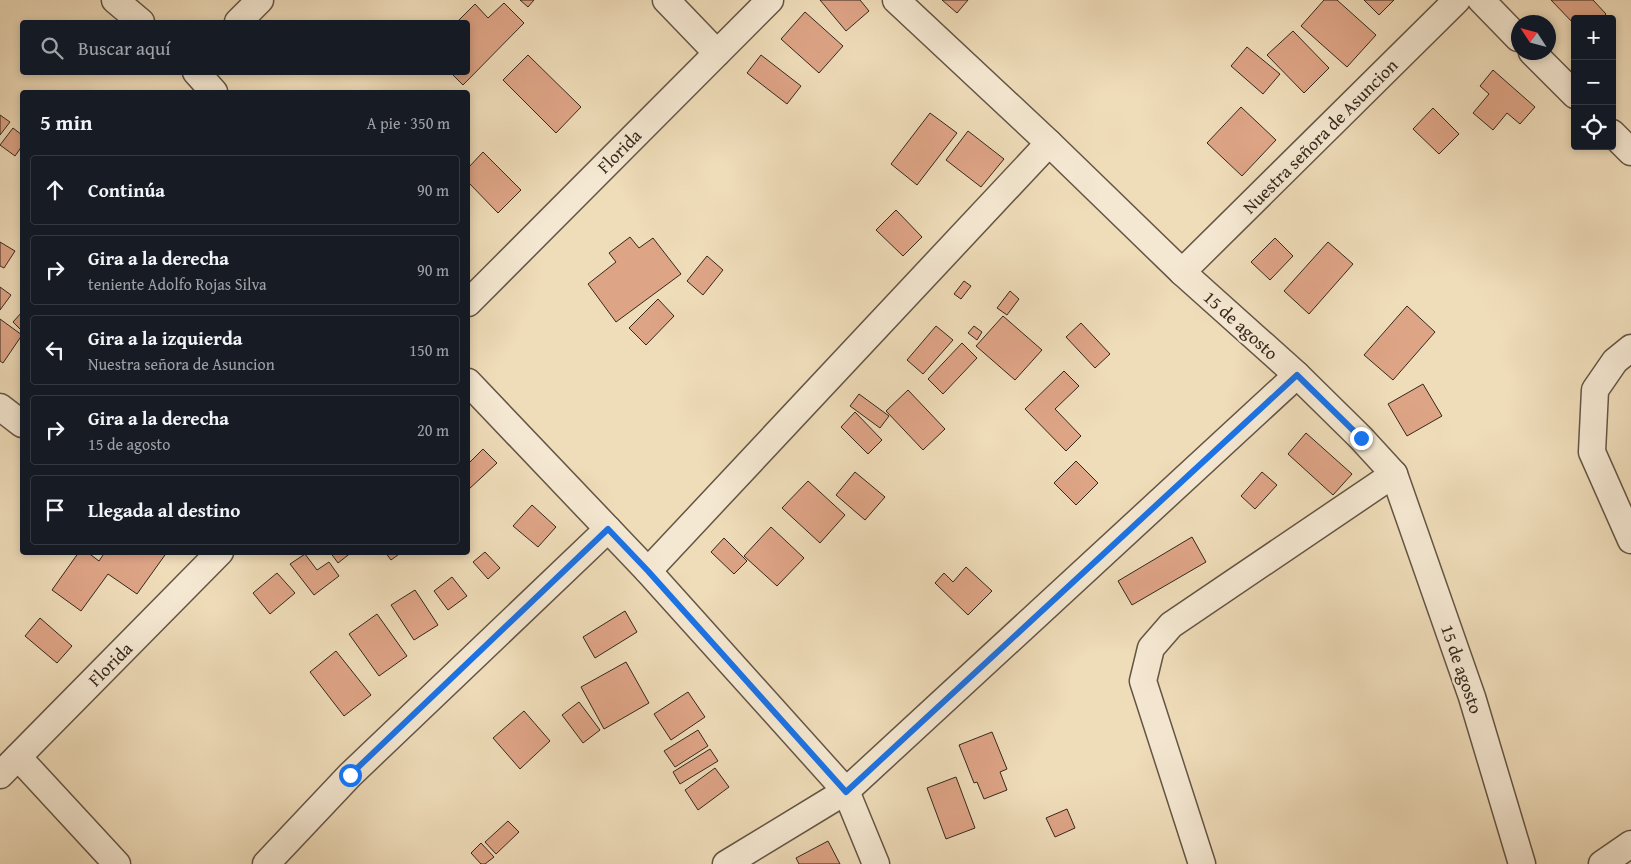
<!DOCTYPE html>
<html lang="es">
<head>
<meta charset="utf-8">
<style>
  :root { --surface:#171b24; --page:#20242c; --text:#f1f3f6; --muted:#9ea1a6; --line:#363941 }
  body { margin:0; font-family:"Gentium Book Plus",serif; background:var(--page); color:var(--text) }
  .controls { position:absolute; right:15px; top:15px; display:grid; overflow:hidden; border-radius:5px; box-shadow:0 2px 8px #0003 }
  .controls button { width:45px; height:45px; display:grid; place-items:center; padding:0; border:0; border-bottom:1px solid var(--line); background:var(--surface); color:var(--text); font:25px sans-serif }
  .compass { position:absolute; left:1511px; top:15px; width:45px; height:45px; border-radius:50%; background:var(--surface); box-shadow:0 2px 8px #0003; rotate:306deg }
  .stop { position:absolute; width:15px; height:15px; margin:-11px; border:4px solid #1a73e8; border-radius:50%; background:#fff }
  .stop.end { background:#1a73e8; border-color:#fff; box-shadow:0 1px 5px #0008 }
  .list { margin:0; padding:0; list-style:none }
  h2 { display:flex; justify-content:space-between; align-items:center; height:65px; margin:0; padding:0 20px; font-size:21px }
  h2 small { font-size:16px; font-weight:400; color:var(--muted) }
  .list li { display:grid; grid-template-columns:32px 1fr auto; gap:15px; align-items:center; box-sizing:border-box; height:70px; margin:0 10px 10px; padding:0 10px; border:1px solid var(--line); border-radius:5px }
  .list b { display:block; font-size:19px; white-space:nowrap }
  .list p { margin:0; font-size:16px; white-space:nowrap; color:var(--muted) }
  .list em { font-size:16px; font-style:normal; color:var(--muted) }
  .icon { flex:none; width:28px; height:28px; fill:none; stroke:currentColor; stroke-width:2; stroke-linecap:round; stroke-linejoin:round }
  .map { position:relative; flex:none; width:1631px; height:864px; overflow:hidden }
  .search { position:absolute; background:var(--surface); box-shadow:0 2px 8px #0003; left:20px; top:20px; width:450px; height:55px; display:flex; align-items:center; gap:12px; box-sizing:border-box; padding:0 18px; border-radius:5px; color:var(--muted); font-size:19px }
  .panel { position:absolute; background:var(--surface); box-shadow:0 2px 8px #0003; left:20px; top:90px; width:450px; height:465px; border-radius:5px }
  .map>svg:first-child { display:block }
</style>
</head>
<body>
<div class="map">
<svg width="1631" height="864" viewBox="0 0 1631 864">
  <rect width="100%" height="100%" fill="#efdcb9"/>
  <filter id="stains"><feTurbulence type="fractalNoise" baseFrequency=".004" numOctaves="4"/><feColorMatrix values="0 0 0 0 .2 0 0 0 0 .09 0 0 0 0 .02 0 0 0 .5 -.17"/></filter>
  <radialGradient id="worn" r=".72"><stop offset=".6" stop-color="#630" stop-opacity="0"/><stop offset="1" stop-color="#630" stop-opacity=".3"/></radialGradient>
  <g fill="#dea486" stroke="#35281d">
    <polygon points="520,0 534,0 528,7"/>
    <polygon points="820,0 860,0 869,11 846,31"/>
    <polygon points="942,0 968,0 957,13"/>
    <polygon points="1324,0 1337,0 1376,35 1347,67 1301,26"/>
    <polygon points="1364,0 1394,0 1379,15"/>
    <polygon points="1551,0 1593,0 1606,14 1601,19 1575,19 1575,25"/>
    <polygon points="504,3 524,23 463,85 450,72 468,72 468,22 457,22 475,4 488,18"/>
    <polygon points="805,12 843,46 819,73 781,39"/>
    <polygon points="1293,31 1329,68 1304,93 1267,55"/>
    <polygon points="1247,47 1280,74 1263,94 1231,66"/>
    <polygon points="528,55 581,107 556,133 503,80"/>
    <polygon points="761,55 801,86 787,104 747,73"/>
    <polygon points="1493,70 1535,107 1520,124 1507,113 1493,130 1473,113 1489,94 1480,86"/>
    <polygon points="1241,107 1276,140 1242,176 1207,143"/>
    <polygon points="1433,108 1459,134 1439,154 1413,129"/>
    <polygon points="930,113 957,133 917,185 891,164"/>
    <polygon points="0,115 10,122 0,135"/>
    <polygon points="13,128 22,135 22,146 15,156 0,145"/>
    <polygon points="968,131 1004,159 981,187 946,160"/>
    <polygon points="483,152 521,190 498,213 468,182 468,168"/>
    <polygon points="896,210 922,237 903,256 876,230"/>
    <polygon points="630,237 639,248 653,238 681,274 616,322 588,284 616,262 609,253"/>
    <polygon points="1275,238 1293,256 1270,280 1251,262"/>
    <polygon points="0,242 15,251 4,268 0,266"/>
    <polygon points="1328,242 1353,264 1309,314 1284,291"/>
    <polygon points="707,256 723,270 703,295 687,281"/>
    <polygon points="964,281 971,286 961,299 954,294"/>
    <polygon points="0,287 11,295 0,310"/>
    <polygon points="1010,291 1019,299 1007,315 997,308"/>
    <polygon points="658,299 674,316 646,345 629,328"/>
    <polygon points="1407,306 1435,332 1393,380 1364,355"/>
    <polygon points="22,312 22,329 21,330 13,322"/>
    <polygon points="1003,316 1042,350 1015,380 976,346"/>
    <polygon points="0,319 22,335 3,363 0,361"/>
    <polygon points="1081,323 1110,354 1095,368 1066,337"/>
    <polygon points="936,326 953,340 923,374 907,360"/>
    <polygon points="974,326 982,332 977,340 968,333"/>
    <polygon points="962,343 977,358 943,394 928,379"/>
    <polygon points="1064,371 1079,386 1055,409 1081,436 1066,451 1025,409"/>
    <polygon points="1423,384 1442,416 1407,436 1388,404"/>
    <polygon points="908,390 945,429 923,450 886,411"/>
    <polygon points="859,394 889,416 880,428 850,406"/>
    <polygon points="855,412 882,440 868,454 841,427"/>
    <polygon points="1306,433 1352,474 1333,495 1288,454"/>
    <polygon points="483,449 497,463 468,490 468,464"/>
    <polygon points="1076,461 1098,483 1076,505 1054,483"/>
    <polygon points="855,472 885,497 865,520 836,495"/>
    <polygon points="1262,472 1277,485 1255,509 1241,496"/>
    <polygon points="808,481 845,515 820,543 782,508"/>
    <polygon points="532,505 556,527 538,547 513,526"/>
    <polygon points="771,527 804,558 777,586 744,556"/>
    <polygon points="1192,537 1206,562 1132,605 1118,581"/>
    <polygon points="724,538 747,561 734,574 711,552"/>
    <polygon points="79,552 87,552 99,561 105,552 161,552 165,555 137,594 108,574 81,611 52,590"/>
    <polygon points="330,552 352,552 338,563"/>
    <polygon points="385,552 402,552 391,560"/>
    <polygon points="485,552 500,568 488,579 473,562"/>
    <polygon points="305,554 317,570 329,562 339,576 314,595 290,564"/>
    <polygon points="966,567 992,591 968,615 935,583 944,573 953,582"/>
    <polygon points="277,573 295,593 270,614 253,593"/>
    <polygon points="452,577 467,596 448,610 434,591"/>
    <polygon points="415,590 438,625 414,640 391,605"/>
    <polygon points="625,611 637,632 595,658 583,637"/>
    <polygon points="377,614 407,656 379,676 349,634"/>
    <polygon points="40,618 72,646 57,663 25,636"/>
    <polygon points="336,651 371,695 344,716 310,672"/>
    <polygon points="626,662 649,703 604,729 581,687"/>
    <polygon points="688,692 705,717 671,740 654,714"/>
    <polygon points="579,702 600,730 583,743 562,715"/>
    <polygon points="524,711 550,741 520,769 493,738"/>
    <polygon points="698,730 708,746 675,767 664,751"/>
    <polygon points="992,732 1007,769 1000,772 1007,790 984,799 977,782 974,783 959,745"/>
    <polygon points="710,749 718,761 680,784 673,772"/>
    <polygon points="715,768 729,787 698,810 685,790"/>
    <polygon points="956,777 975,828 946,839 927,788"/>
    <polygon points="1067,809 1075,828 1055,837 1046,818"/>
    <polygon points="508,821 519,832 496,854 485,842"/>
    <polygon points="828,841 840,864 799,864 796,858"/>
    <polygon points="481,843 494,857 485,864 481,864 471,853"/>
  </g>
  <g fill="none" stroke-linecap="round" stroke-linejoin="round">
    <g stroke="#645544" stroke-width="29">
      <g id="street">
        <polyline points="115,0 141,22"/>
        <polyline points="666,0 717,53"/>
        <polyline points="896,0 1049,143 1182,272 1297,375 1361,438 1394,474 1472,697 1522,864"/>
        <polyline points="1481,0 1518,38"/>
        <polyline points="238,22 260,0"/>
        <polyline points="1532,52 1575,95"/>
        <polyline points="196,72 214,92"/>
        <polyline points="1612,133 1631,152"/>
        <polyline points="1182,272 1457,0"/>
        <polyline points="468,303 770,0"/>
        <polyline points="1631,348 1615,361 1595,390 1592,452 1631,540"/>
        <polyline points="468,382 648,571 846,791 876,864"/>
        <polyline points="0,407 22,424"/>
        <polyline points="648,571 1049,143"/>
        <polyline points="18,757 117,864"/>
        <polyline points="0,775 220,552"/>
        <polyline points="266,864 350,775 608,529"/>
        <polyline points="726,864 846,791 1297,375"/>
        <polyline points="1202,864 1143,681 1151,648 1171,625 1394,474"/>
        <polyline points="1602,864 1631,844"/>
      </g>
    </g>
    <use href="#street" stroke="#f5e8d2" stroke-width="26"/>
  </g>
  <g fill="none" stroke-linecap="round" stroke-linejoin="round">
    <polyline stroke="#1a73e8" stroke-width="6" points="350,775 608,529 648,571 846,792 1297,375 1361,438"/>
  </g>
  <g text-anchor="middle" dominant-baseline="central" stroke-width="5" stroke-linejoin="round" paint-order="stroke">
    <g font-size="18" fill="#35281d" stroke="#f5e8d2">
      <text transform="translate(1320 136) rotate(-45)">Nuestra señora de Asuncion</text>
      <text transform="translate(619 151) rotate(-45)">Florida</text>
      <text transform="translate(1241 325) rotate(42)">15 de agosto</text>
      <text transform="translate(110 664) rotate(-45)">Florida</text>
      <text transform="translate(1462 669) rotate(71)">15 de agosto</text>
    </g>
  </g>
  <rect width="100%" height="100%" filter="url(#stains)"/>
  <rect width="100%" height="100%" fill="url(#worn)"/>
</svg>
<div class="controls">
<button>+</button>
<button>−</button>
<button><svg class="icon" aria-label="locate" viewBox="0 0 24 24"><circle cx="12" cy="12" r="6"/><path d="M12 2v4M12 18v4M2 12h4M18 12h4"/></svg></button>
</div>
<svg class="compass" viewBox="-18 -18 36 36"><path d="M0-13l5 13h-10z" fill="#e53935"/><path d="M0 13l5-13h-10z" fill="#9ea1a6"/></svg>
<div class="stop" style="left:350px;top:775px"></div>
<div class="stop end" style="left:1361px;top:438px"></div>
<div class="search"><svg class="icon" aria-label="search" viewBox="0 0 24 24"><circle cx="10" cy="10" r="6"/><path d="M15 15l6 6"/></svg>Buscar aquí</div>
<section class="panel">
<h2>5 min<small>A pie · 350 m</small></h2>
<ul class="list">
<li><svg class="icon" aria-label="ahead" viewBox="0 0 24 24"><path d="M12 20V5M6 11l6-6 6 6"/></svg><div><b>Continúa</b></div><em>90 m</em></li>
<li><svg class="icon" aria-label="right" viewBox="0 0 24 24"><path d="M7 20v-9h11M14 6l5 5-5 5"/></svg><div><b>Gira a la derecha</b><p>teniente Adolfo Rojas Silva</p></div><em>90 m</em></li>
<li><svg class="icon" aria-label="left" viewBox="0 0 24 24"><path d="M17 20v-9H6M10 6l-5 5 5 5"/></svg><div><b>Gira a la izquierda</b><p>Nuestra señora de Asuncion</p></div><em>150 m</em></li>
<li><svg class="icon" aria-label="right" viewBox="0 0 24 24"><path d="M7 20v-9h11M14 6l5 5-5 5"/></svg><div><b>Gira a la derecha</b><p>15 de agosto</p></div><em>20 m</em></li>
<li><svg class="icon" aria-label="arrive" viewBox="0 0 24 24"><path d="M6 21V4h12l-3 4 3 4H6"/></svg><div><b>Llegada al destino</b></div></li>
</ul>
</section>
</div>
</body>
</html>
